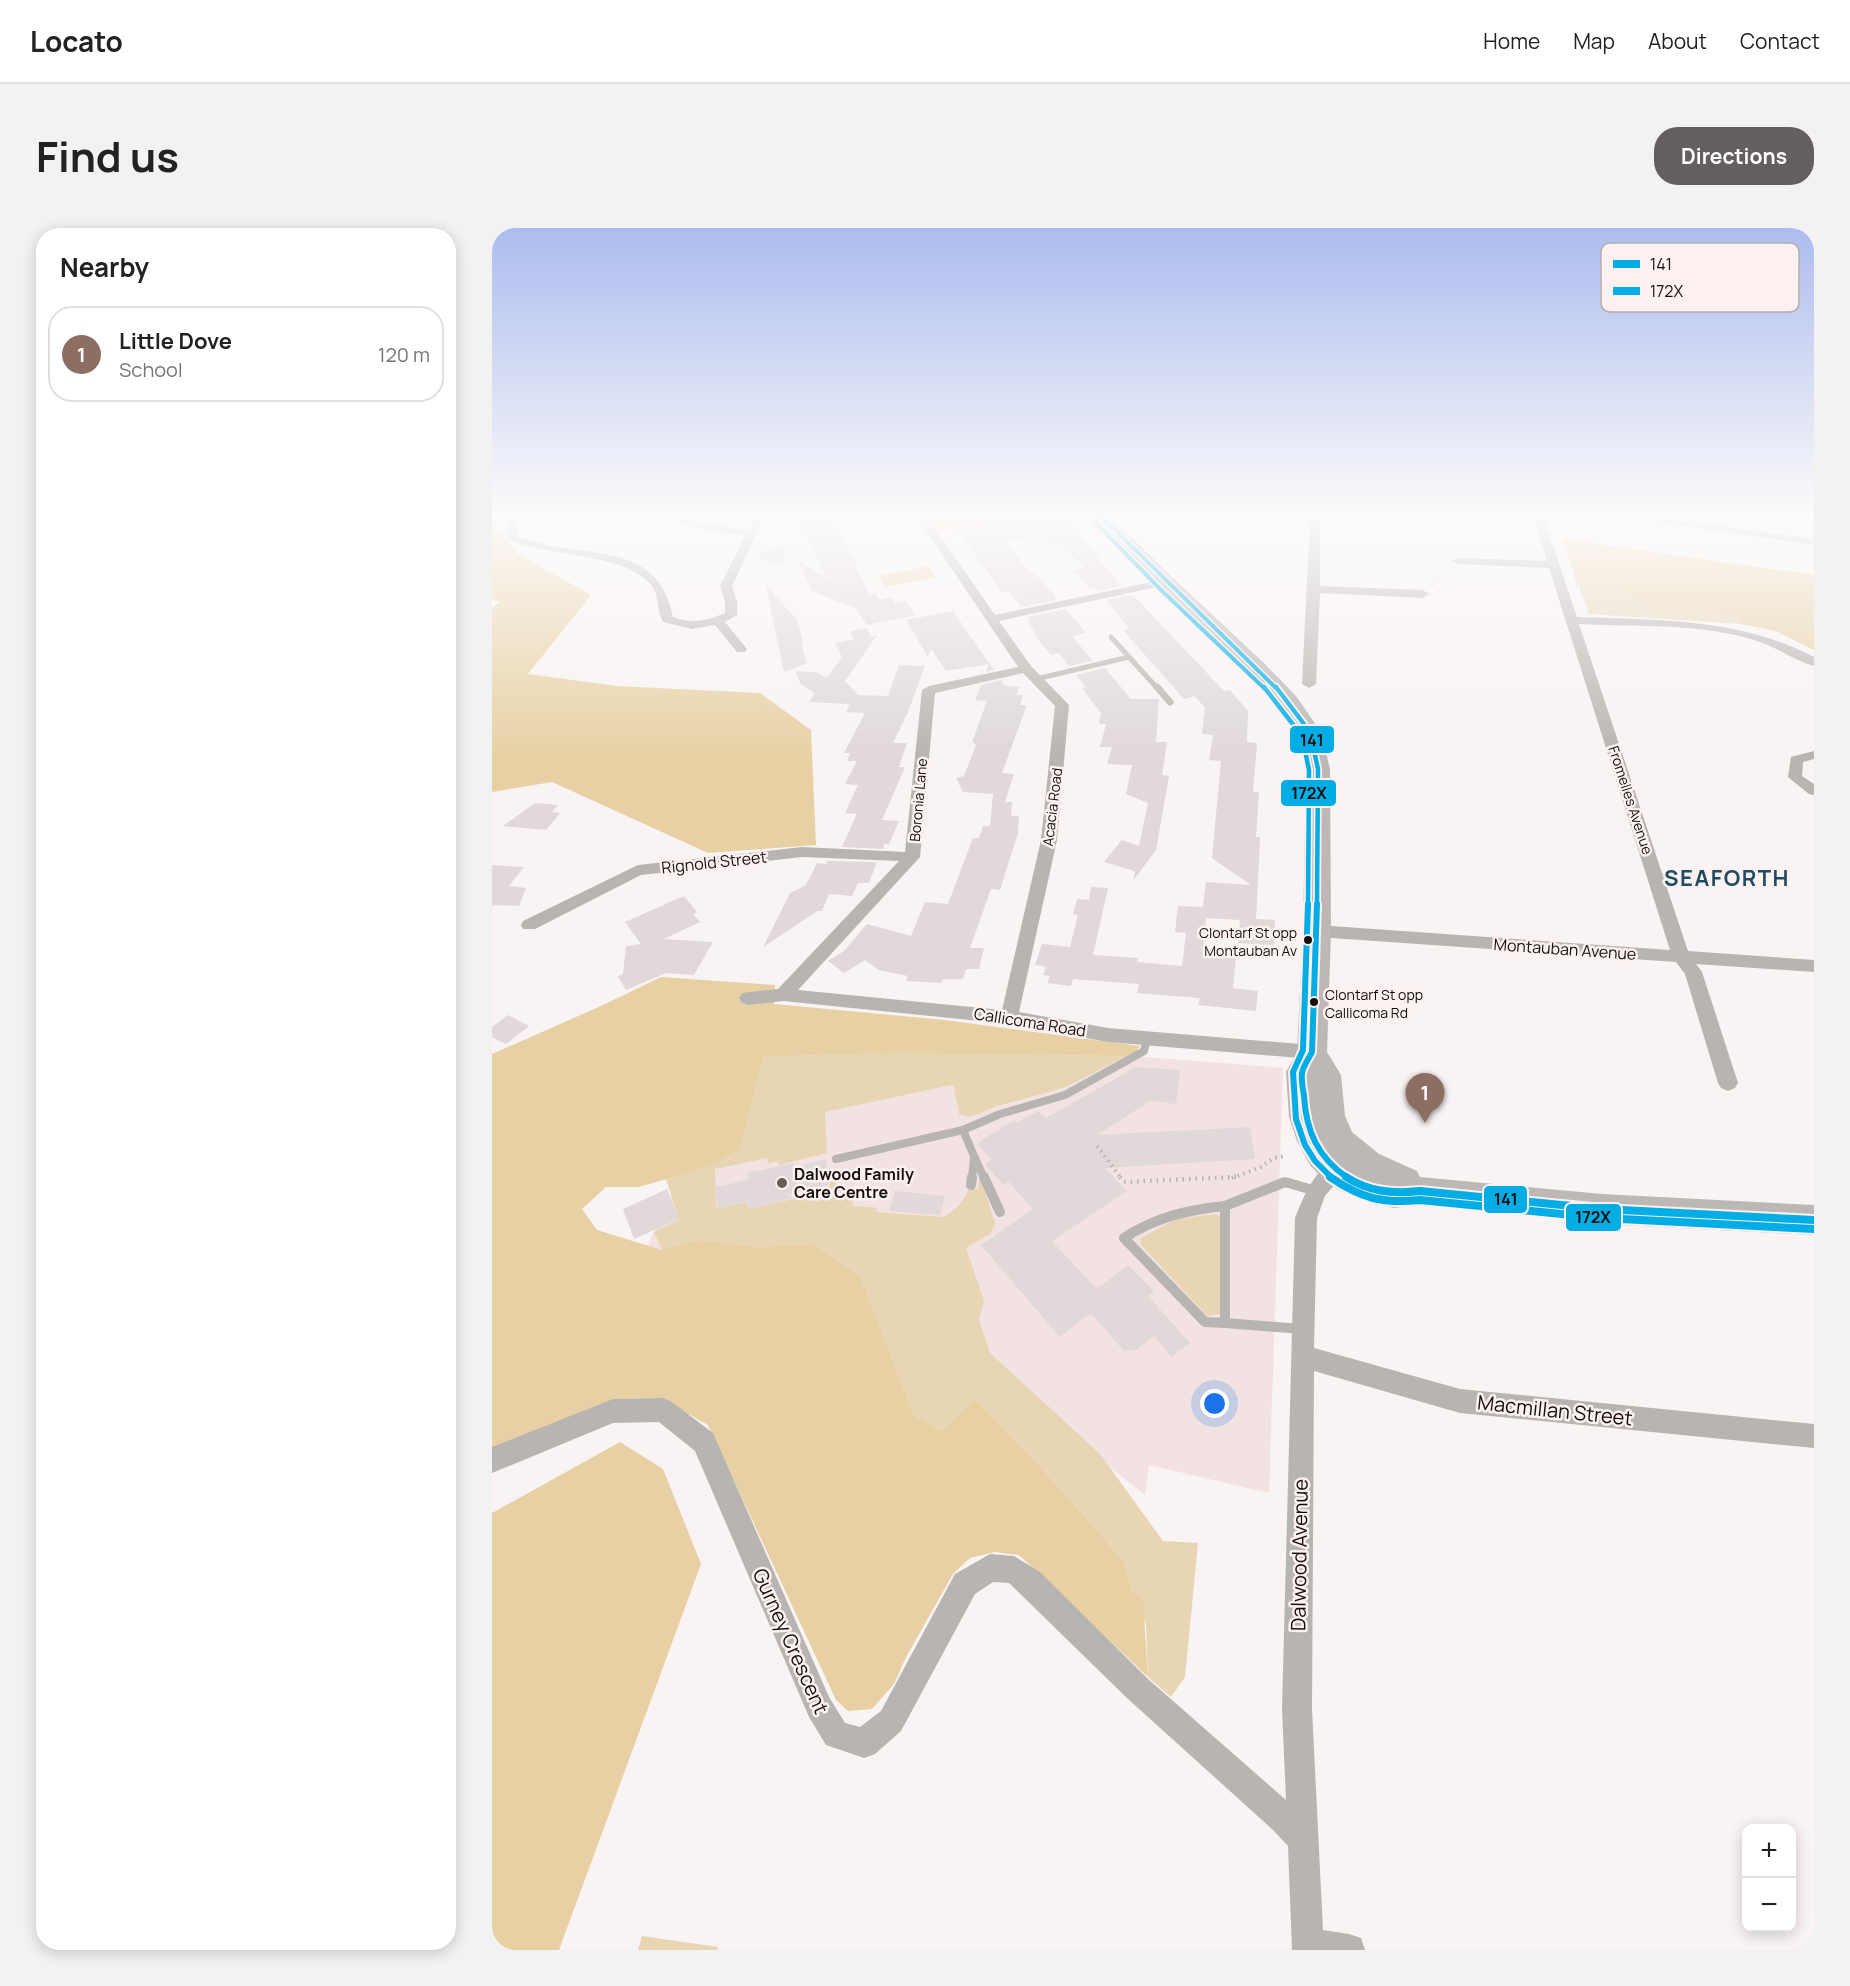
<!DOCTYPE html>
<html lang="en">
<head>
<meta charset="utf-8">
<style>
  :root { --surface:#fff; --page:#f2f2f2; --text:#222; --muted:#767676; --line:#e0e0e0; --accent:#655e5e }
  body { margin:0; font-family:Manrope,sans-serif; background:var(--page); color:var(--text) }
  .controls { position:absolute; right:18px; bottom:18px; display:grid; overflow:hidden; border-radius:12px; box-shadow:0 3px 15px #0003 }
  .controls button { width:54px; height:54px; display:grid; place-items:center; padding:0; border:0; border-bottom:2px solid var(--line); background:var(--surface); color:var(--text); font:30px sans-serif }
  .you { position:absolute; left:723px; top:1176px; width:21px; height:21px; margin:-15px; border:4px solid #fff; border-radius:50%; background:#1a73e8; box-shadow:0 0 0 9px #1a73e833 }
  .badge { display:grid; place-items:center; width:39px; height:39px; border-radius:50%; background:var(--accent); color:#fff; font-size:20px; font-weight:700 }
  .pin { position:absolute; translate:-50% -50px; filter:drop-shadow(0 2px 3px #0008) }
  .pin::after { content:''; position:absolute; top:32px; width:21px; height:18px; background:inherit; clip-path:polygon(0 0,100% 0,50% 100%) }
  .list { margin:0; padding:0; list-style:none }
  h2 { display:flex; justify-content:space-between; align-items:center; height:78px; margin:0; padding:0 24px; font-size:26px }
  h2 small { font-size:20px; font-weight:400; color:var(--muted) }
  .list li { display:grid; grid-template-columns:39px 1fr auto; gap:18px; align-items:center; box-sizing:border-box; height:96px; margin:0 12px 12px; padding:0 12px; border:2px solid var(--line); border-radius:24px }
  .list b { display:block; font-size:22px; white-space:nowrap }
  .list p { margin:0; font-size:20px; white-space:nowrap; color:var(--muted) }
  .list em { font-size:20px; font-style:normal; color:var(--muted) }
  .map { position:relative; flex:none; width:1322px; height:1722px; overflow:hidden; border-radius:24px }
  header { display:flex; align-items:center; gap:36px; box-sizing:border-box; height:84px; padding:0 30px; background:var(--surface); border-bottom:2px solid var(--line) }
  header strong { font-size:28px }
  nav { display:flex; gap:33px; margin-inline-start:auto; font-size:21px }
  .intro { display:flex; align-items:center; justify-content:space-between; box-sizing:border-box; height:144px; padding:0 36px }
  h1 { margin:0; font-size:42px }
  .button { padding:15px 27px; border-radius:24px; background:var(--accent); color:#fff; font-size:21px; font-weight:700 }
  main { display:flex; gap:36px; padding:0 36px }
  aside { flex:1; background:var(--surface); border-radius:24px; box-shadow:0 3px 15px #0003 }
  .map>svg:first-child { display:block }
</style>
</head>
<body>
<header>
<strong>Locato</strong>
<nav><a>Home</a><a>Map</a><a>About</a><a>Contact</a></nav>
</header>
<div class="intro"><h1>Find us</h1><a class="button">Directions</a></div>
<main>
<aside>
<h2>Nearby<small></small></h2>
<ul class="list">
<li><span class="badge" style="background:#8d6e63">1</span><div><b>Little Dove</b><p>School</p></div><em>120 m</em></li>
</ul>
</aside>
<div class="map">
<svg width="1322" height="1722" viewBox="0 0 1322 1722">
  <rect width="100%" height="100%" fill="#f9f3f3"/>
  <polygon fill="#f2e3e2" points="277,799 791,840 777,1265 657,1237 653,1267 494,1142 447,1197 294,1034 154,1020 201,923"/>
  <g fill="#e7d5b4">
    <polygon points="439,288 510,288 513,291 439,304 430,289"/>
    <polygon points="1070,311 1322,347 1322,422 1284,403 1250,396 1097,386"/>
    <polygon points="436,338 444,349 393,359 386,348"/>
    <path d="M389,825L634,828L578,857L557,864L505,878L479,889L467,886L462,858L459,857L333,884L335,925L287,937L286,933L276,936L275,930L223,941L224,980L255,974L257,981L306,970L305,966L338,958L337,949L340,948L350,965L365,964L360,975L362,978L385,980L384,984L451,989C463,983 472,974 477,960L486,961L488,948L503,996L498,1006L474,1020L492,1073L487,1092L498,1125L608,1226L671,1313L706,1315L693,1449L679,1469L656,1449L654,1396L640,1364L632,1333L560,1251L484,1173L449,1203L422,1187L368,1048L321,1016L266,1019L206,1012L170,1022L162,1004L187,992L174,951L215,939L247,922L272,829Z"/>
    <polygon points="724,986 728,989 728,1086 715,1088 648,1016 649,1010 685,991"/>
    <polygon points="150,1708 226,1719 225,1722 146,1722"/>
  </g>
  <g fill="#e7d1a4">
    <polygon points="0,291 26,326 99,367 36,446 125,458 268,465 319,502 324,617 216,625 60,554 0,564 0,380 8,374 0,371"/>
    <polygon points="1070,311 1322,347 1322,422 1284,403 1250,396 1245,385 1157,377 1123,358 1085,357"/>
    <polygon points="169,749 283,757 282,776 453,792 648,818 642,826 634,828 389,825 272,829 247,922 215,939 147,959 114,959 90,981 105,1002 170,1022 206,1012 266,1019 321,1016 368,1048 422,1187 449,1203 483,1172 560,1251 632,1333 640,1364 651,1373 656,1449 527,1327 503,1324 478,1330 461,1346 414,1429 402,1456 380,1481 356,1483 344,1472 216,1197 184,1179 158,1170 125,1171 0,1221 0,826 109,778"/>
    <polygon points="128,1214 171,1241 209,1336 67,1722 0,1722 0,1285"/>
  </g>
  <g fill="#e0d8d9">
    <polygon points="312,288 337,288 366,336 362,337 378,366 383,365 388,372 399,369 403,375 414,373 423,387 375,397 365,381 320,363 305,331 335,351 311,298"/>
    <polygon points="532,288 570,288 630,358 606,363 603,359 598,360 582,342 592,340 566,314 558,316 550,307 514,314 539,346 543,345 566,372 529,379 517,364 511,365 463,300"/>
    <polygon points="290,317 293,333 279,338 265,326"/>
    <polygon points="274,358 306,393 311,416 309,416 315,435 292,444"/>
    <polygon points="638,367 642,368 732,463 738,462 756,483 755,514 765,515 761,564 767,564 764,609 768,609 764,691 783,692 782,717 746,715 748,692 714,690 711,724 744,727 741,760 766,763 764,783 706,777 708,770 645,765 647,756 581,751 579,758 555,755 558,748 551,747 554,739 543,737 550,716 578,719 586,687 581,686 585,671 597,672 599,659 616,660 601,727 646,730 645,734 690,738 694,705 683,704 686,678 711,679 714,654 759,657 720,630 729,533 717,532 721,507 710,506 713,480 703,468 692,471 631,402 637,400 614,372"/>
    <polygon points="574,381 594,405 580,408 601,433 577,438 567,425 559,427 541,405 544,404 535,393 538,392 536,389"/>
    <polygon points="461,383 487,421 502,442 494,444 497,436 454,443 439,421 436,429 414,392"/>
    <polygon points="375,400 379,409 385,407 353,453 366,467 396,468 407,437 433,438 416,484 401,515 415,515 407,539 413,539 390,592 407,593 397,616 392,616 391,621 350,619 365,586 353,585 366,557 353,556 365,533 355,533 358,525 352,525 373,485 354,484 358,476 317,474 323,465 309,456 303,443 324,444 335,450 350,429 343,415 362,411 358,403"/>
    <polygon points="613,440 639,471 667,471 664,514 675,514 670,547 677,548 664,622 641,653 643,643 612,634 630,612 647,618 656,575 634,566 640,537 615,536 620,519 608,519 614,496 607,496 609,485 590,460 594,459 584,447"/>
    <polygon points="509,452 513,458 527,459 524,467 531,467 528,477 535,477 510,545 522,546 513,574 520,574 519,588 527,588 526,605 508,662 499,661 478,720 492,720 487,741 474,741 471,751 451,751 449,755 414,753 416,748 387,742 373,732 352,745 336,733 352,723 375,696 419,708 433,674 456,676 481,610 487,610 491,598 498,598 501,566 471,564 464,550 472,548 484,517 480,514 495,473 483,472 489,457"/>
    <polygon points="43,575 66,577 60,584 68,585 54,602 11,598"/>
    <polygon points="335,633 385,634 377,655 366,655 360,668 337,666 330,683 325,683 271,719 298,665 314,657 325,635 334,636"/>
    <polygon points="0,637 32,639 17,658 34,660 27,678 2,677 0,679"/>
    <polygon points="192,668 205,684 201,686 208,694 172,711 221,714 202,747 174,745 134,762 126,748 131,746 134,718 149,716 133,694"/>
    <polygon points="16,787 37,798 14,816 0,809 0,799"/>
    <polygon points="644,839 688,842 684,876 658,873 605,907 758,899 763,931 613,940 635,963 560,1013 605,1061 636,1037 662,1063 656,1068 698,1115 680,1129 662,1108 644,1122 632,1123 599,1085 568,1109 489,1017 541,981 517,954 511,957 493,936 500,932 485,915 523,892 525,895 546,883 554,890"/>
    <polygon points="334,931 337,957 295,967 301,970 257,981 256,973 225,980 224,959 256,952 256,945 301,935 302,939"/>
    <polygon points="175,961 187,991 142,1011 131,981"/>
    <polygon points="403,963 453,968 448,987 397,983"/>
  </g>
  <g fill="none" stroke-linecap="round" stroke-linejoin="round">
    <g stroke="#b7b2b2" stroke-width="2" stroke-dasharray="1 3" stroke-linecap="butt">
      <polyline points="940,357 957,342"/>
      <polyline points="1084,358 1122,359 1151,376 1153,383"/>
    </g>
    <g stroke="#b7b2b2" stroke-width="4" stroke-dasharray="1.5 4.5" stroke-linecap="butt">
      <polyline points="605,918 629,950"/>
      <polyline points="740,950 769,939 782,930 793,928"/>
    </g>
    <polyline stroke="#b7b2b2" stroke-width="4.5" stroke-dasharray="1.5 5" stroke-linecap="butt" points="628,949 632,954 744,949"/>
    <g stroke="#b8b4b2" stroke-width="5">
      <polyline points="619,409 666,461"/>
      <polyline points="544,451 637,429"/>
    </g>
    <polyline stroke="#b8b4b2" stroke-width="7" points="665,459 678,474"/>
    <g stroke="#b8b4b2" stroke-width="8">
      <polyline points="471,902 482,928 480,950"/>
      <polyline points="482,928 492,950"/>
      <polyline points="344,931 471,902 508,886 573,867 652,823 655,810"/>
    </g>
    <g stroke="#b8b4b2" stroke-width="10">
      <polyline points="492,949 508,984"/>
      <polyline points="479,957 480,949"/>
      <path d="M733,978C695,982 664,989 632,1010L713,1094L733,1095"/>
      <polyline points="810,1101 733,1095 733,978 793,954 824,963"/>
    </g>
    <g fill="#b8b4b2" fill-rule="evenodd">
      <path d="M14,288H24L25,307C82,335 165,305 181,389C200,396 215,393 233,385V374L228,358L253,308L212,301L162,288H179L256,302L263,288H273L240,358L245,374V387L233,394L255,421L253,424H245L223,397L200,401L171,394C165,383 167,368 160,358C134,324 56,330 16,311Z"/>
      <path d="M424,288H434L503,387L674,351L680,354L674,357L507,393L539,438L577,477L565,612L527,784L616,800L820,817L827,819L829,824L827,829L820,831L616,814L517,796L291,773L256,777L250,775L247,770L250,765L286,761L407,633L310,629L149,647L43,701H31L29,697L31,693L146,637L310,619L413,624L430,462L437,458L526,439ZM531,445L563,478L549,612L510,782L306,762L428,629L443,465Z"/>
      <polygon points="818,288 828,288 828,358 931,362 937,366 931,370 828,365 824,456 817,460 810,456"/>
      <path d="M1041,288H1051L1085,389C1166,392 1248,390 1322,429V438C1303,433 1283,418 1262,412C1207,395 1145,399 1087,396L1196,723L1322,732V744L1204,736L1210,744L1246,855L1243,860L1236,863L1229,860L1226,855L1193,746L1184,734L825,709L819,707L816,703L819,699L825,697L1178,722L1057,340L965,336L959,333L965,330L1055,333Z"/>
      <polygon points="1136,288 1160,288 1322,311 1322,317 1141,291"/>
      <polygon points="1322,523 1322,531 1311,534 1310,548 1322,556 1322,567 1317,566 1296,549 1299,529"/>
      <path d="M852,926L859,928L862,934L833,968L825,990L822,1120L968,1161L1322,1196V1220L968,1185L822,1143L820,1481L831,1702L857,1706L869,1710L873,1722H800L796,1618L780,1601L636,1471L517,1355L501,1354L483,1366L409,1503L383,1526L372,1530L334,1517L317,1489L203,1223L167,1194L121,1195L0,1245V1219L121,1171L171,1170L180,1174L221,1205L337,1469L353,1495L368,1499L389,1483L463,1346L498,1326L522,1328L548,1344L656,1451L794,1572L790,1481L803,990C812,967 826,934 852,926Z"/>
    </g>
    <polygon fill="#bdb7b6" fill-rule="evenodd" points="601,288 618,288 681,350 773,436 804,468 829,504 838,541 839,703 835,824 849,847 853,888 860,904 887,926 925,943 928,949 1110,966 1322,977 1322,1007 1110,996 928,977 902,980 876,974 847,962 832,952 818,937 805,913 797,889 794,844 805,824 811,703 814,541 807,504 788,478 759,444 667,358"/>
    <g stroke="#fcf1f0" stroke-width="7">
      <polyline id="bus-1-far3" points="609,288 785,461"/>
    </g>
    <g stroke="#fcf1f0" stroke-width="8">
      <polyline id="bus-1-far2" points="784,459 818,504 826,541 825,678"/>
    </g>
    <g stroke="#fcf1f0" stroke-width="10">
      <path id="bus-1-far1" d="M825,676L820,824C817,830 811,838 810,845C809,852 811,861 812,868C814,903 826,930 856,950"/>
    </g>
    <g stroke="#fcf1f0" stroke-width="12">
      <path id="bus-1" d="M854,949C877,964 901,966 928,963L1110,981L1322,992"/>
    </g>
    <g stroke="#fcf1f0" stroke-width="7">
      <polyline id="bus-2-far3" points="603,294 668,361 773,461"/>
    </g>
    <g stroke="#fcf1f0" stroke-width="8">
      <polyline id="bus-2-far2" points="772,459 810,508 817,542 816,678"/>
    </g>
    <g stroke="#fcf1f0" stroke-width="10">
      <polyline id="bus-2-far1" points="816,676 811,822 801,844 804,891 813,917 823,933 840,950"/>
    </g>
    <g stroke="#fcf1f0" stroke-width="12">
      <path id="bus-2" d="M838,949C869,970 890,976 928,972L1110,990L1322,1001"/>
    </g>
    <use href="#bus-1-far3" stroke="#01ade4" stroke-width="4"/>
    <use href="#bus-1-far2" stroke="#01ade4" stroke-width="4.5"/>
    <use href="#bus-1-far1" stroke="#01ade4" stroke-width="6"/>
    <use href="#bus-1" stroke="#01ade4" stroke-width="8"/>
    <use href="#bus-2-far3" stroke="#01ade4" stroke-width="4"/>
    <use href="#bus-2-far2" stroke="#01ade4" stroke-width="4.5"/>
    <use href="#bus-2-far1" stroke="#01ade4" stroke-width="6"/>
    <use href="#bus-2" stroke="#01ade4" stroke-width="8"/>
  </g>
  <linearGradient id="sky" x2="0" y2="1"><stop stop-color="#acbcee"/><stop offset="0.54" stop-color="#fcfafa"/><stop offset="1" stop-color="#fcfafa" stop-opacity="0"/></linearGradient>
  <rect width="1322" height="529" fill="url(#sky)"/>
  <g fill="#160e0d" stroke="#fcf1f0" stroke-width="2">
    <circle cx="816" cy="712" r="5"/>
    <circle cx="822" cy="774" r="5"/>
  </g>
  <circle fill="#655e5e" stroke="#fcf1f0" stroke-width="2" cx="290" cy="955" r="6"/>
  <g text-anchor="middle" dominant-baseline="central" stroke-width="5" stroke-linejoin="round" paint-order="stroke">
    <g font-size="14" fill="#160e0d" stroke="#fcf1f0">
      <text transform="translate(426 572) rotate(-85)">Boronia Lane</text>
      <text transform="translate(1139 572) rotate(72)">Fromelles Avenue</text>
      <text transform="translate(560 579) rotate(-83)">Acacia Road</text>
    </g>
    <g font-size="14" fill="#160e0d" stroke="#fcf1f0" text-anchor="end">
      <text x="805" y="704">Clontarf St opp<tspan x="805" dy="18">Montauban Av</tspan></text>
      <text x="833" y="766" text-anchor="start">Clontarf St opp<tspan x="833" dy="18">Callicoma Rd</tspan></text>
    </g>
    <g font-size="16" fill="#160e0d" stroke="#fcf1f0">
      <text transform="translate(222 634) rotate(-6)">Rignold Street</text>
      <text transform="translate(1073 721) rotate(4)">Montauban Avenue</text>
      <text transform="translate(538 794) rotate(9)">Callicoma Road</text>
    </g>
    <g font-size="16" font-weight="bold" fill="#160e0d" stroke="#fcf1f0" text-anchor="start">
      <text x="302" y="946">Dalwood Family<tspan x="302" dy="18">Care Centre</tspan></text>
    </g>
    <g font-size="20" fill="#160e0d" stroke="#fcf1f0">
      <text transform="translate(1063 1182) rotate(6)">Macmillan Street</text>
      <text transform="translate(807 1327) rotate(-89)">Dalwood Avenue</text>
      <text transform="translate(299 1413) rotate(66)">Gurney Crescent</text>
    </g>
    <g font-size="22" font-weight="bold" letter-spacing="1.5" fill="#1d4b5f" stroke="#fcf1f0">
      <text x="1235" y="650">SEAFORTH</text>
    </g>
  </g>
  <rect x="1109" y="15" width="198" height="69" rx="9" fill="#fcf1f0" stroke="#b7adac" stroke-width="1.5"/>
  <rect x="1121" y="32" width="27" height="8" fill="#01ade4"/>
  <rect x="1121" y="59" width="27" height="8" fill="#01ade4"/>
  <g font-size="16" fill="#160e0d">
    <text x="1158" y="42">141</text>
    <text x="1158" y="69">172X</text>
  </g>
  <g stroke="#fcf1f0" stroke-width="2">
    <rect x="797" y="497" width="46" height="29" rx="6" fill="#01ade4"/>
    <rect x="788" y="551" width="57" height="28" rx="6" fill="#01ade4"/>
    <rect x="991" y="957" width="45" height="29" rx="6" fill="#01ade4"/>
    <rect x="1073" y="975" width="57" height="29" rx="6" fill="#01ade4"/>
  </g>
  <g font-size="16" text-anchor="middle" font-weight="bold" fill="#111">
    <text x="820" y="518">141</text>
    <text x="817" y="571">172X</text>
    <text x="1014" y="977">141</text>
    <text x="1101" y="995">172X</text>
  </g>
</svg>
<div class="controls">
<button>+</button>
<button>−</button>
</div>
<div class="you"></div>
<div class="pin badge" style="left:933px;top:895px;background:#8d6e63">1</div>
</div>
</main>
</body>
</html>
